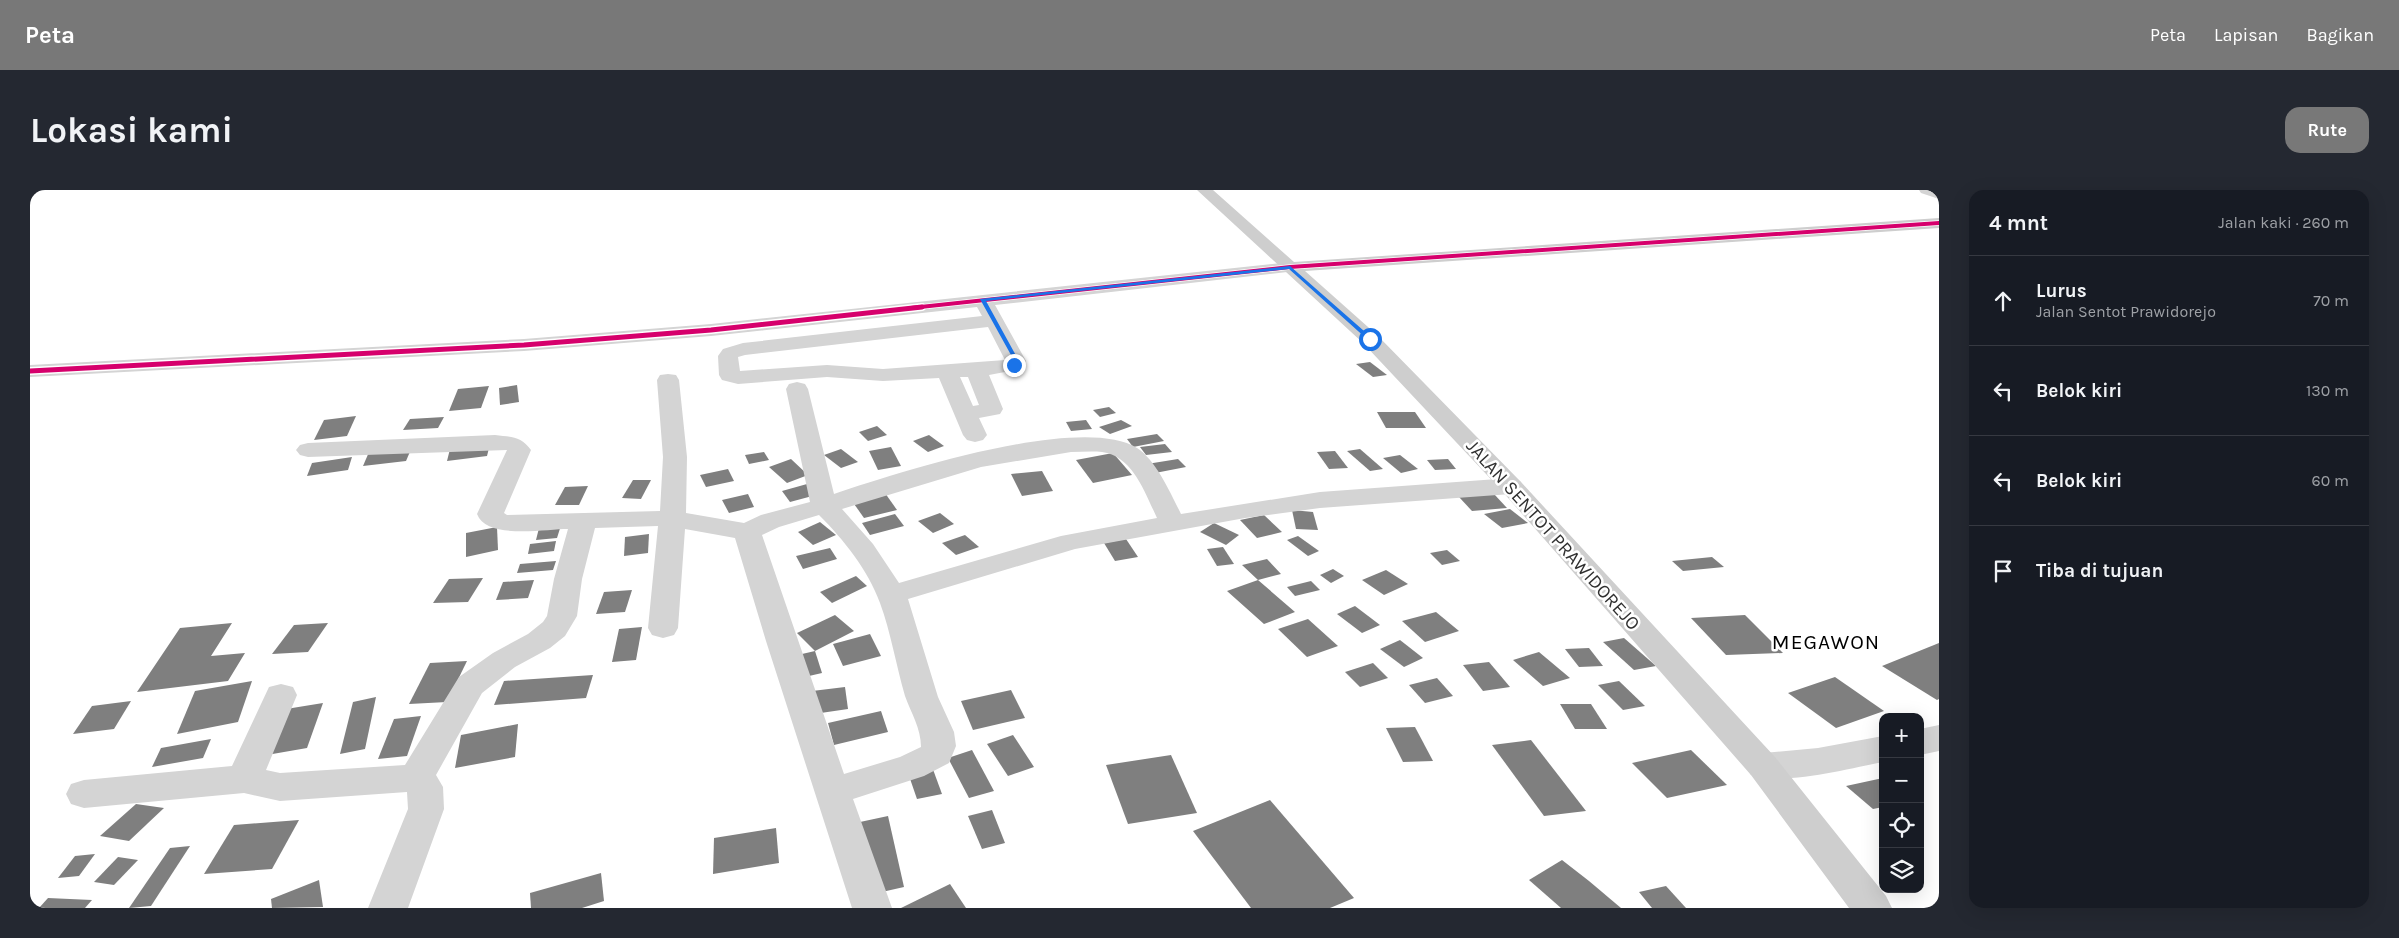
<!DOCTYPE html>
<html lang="id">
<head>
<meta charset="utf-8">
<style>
  :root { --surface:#171b24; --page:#242831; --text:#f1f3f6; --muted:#9ea1a6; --line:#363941; --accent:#787878 }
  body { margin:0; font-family:Karla,sans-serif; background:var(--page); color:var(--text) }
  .controls { position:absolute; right:15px; bottom:15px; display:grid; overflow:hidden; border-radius:10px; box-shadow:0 5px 20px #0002 }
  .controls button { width:45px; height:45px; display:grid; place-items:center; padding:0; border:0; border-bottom:1px solid var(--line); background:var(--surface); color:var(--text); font:25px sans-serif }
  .stop { position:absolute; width:15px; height:15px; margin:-11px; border:4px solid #1a73e8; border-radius:50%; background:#fff }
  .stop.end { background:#1a73e8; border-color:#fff; box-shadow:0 1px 5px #0008 }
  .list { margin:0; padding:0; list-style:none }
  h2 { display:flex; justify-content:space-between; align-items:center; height:65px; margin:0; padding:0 20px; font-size:21px }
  h2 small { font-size:16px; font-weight:400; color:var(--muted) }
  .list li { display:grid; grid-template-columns:32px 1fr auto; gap:15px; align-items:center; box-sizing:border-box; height:90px; padding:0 20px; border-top:1px solid var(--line) }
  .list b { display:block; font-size:19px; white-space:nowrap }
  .list p { margin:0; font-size:16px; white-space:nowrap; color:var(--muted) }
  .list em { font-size:16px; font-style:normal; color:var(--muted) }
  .icon { flex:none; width:28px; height:28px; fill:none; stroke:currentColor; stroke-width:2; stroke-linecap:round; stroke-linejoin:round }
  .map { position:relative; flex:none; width:1909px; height:718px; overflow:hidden; border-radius:15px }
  header { display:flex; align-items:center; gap:30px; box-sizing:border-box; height:70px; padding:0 25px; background:var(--accent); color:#fff }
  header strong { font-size:24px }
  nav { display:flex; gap:28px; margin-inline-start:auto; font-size:18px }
  .intro { display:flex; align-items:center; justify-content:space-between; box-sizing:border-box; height:120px; padding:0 30px }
  h1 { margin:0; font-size:35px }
  .button { padding:12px 22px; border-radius:15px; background:var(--accent); color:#fff; font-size:18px; font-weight:700 }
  main { display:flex; gap:30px; padding:0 30px }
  aside { flex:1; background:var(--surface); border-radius:15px; box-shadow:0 5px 20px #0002 }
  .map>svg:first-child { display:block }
</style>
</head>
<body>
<header>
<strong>Peta</strong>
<nav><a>Peta</a><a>Lapisan</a><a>Bagikan</a></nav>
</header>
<div class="intro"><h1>Lokasi kami</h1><a class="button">Rute</a></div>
<main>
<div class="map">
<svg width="1909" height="718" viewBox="0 0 1909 718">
  <rect width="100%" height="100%" fill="#fff"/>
  <g fill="#7f7f7f">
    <polygon points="1340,172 1357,185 1343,187 1326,174"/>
    <polygon points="487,195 489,212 470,215 469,198"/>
    <polygon points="459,196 451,218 419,221 428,199"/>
    <polygon points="1079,217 1086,223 1070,227 1063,220"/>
    <polygon points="1347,222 1385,222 1396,238 1356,238"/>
    <polygon points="326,226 317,246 284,250 294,230"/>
    <polygon points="414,227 408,238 373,240 380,229"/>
    <polygon points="1056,230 1062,239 1041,241 1036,232"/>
    <polygon points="1091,230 1102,236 1080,244 1069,237"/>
    <polygon points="847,236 857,245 838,251 829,242"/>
    <polygon points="1127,244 1134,251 1103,257 1097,249"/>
    <polygon points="899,245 914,256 898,262 883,251"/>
    <polygon points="460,254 457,266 417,271 420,259"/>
    <polygon points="1135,254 1142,262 1116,265 1110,257"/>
    <polygon points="382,257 376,271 333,276 339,262"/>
    <polygon points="861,257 871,276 848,280 839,261"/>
    <polygon points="811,259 828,272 811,278 794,265"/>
    <polygon points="1330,259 1353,279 1340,281 1317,261"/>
    <polygon points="1305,261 1318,278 1299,279 1287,262"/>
    <polygon points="734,262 739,270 719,274 715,265"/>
    <polygon points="1083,263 1102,285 1063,293 1046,270"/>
    <polygon points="1370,265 1388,279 1371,283 1353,268"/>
    <polygon points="322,267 318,280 277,286 282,273"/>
    <polygon points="761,269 778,285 757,293 739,277"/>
    <polygon points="1148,269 1156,277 1125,283 1117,274"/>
    <polygon points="1418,269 1426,279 1405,280 1397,270"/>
    <polygon points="698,279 704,291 676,297 670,285"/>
    <polygon points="1012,281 1023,301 992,306 981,284"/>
    <polygon points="603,290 621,290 611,309 592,308"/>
    <polygon points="777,294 786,305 760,312 752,301"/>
    <polygon points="558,296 549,315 525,315 535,297"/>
    <polygon points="855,303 867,320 834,328 822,311"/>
    <polygon points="718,304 724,317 699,323 692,310"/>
    <polygon points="1464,304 1477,318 1442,321 1429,307"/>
    <polygon points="1480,319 1498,333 1472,338 1454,324"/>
    <polygon points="1262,320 1283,322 1288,340 1266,339"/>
    <polygon points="910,323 924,334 903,343 888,331"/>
    <polygon points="865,324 874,336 840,345 832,333"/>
    <polygon points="1234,325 1252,342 1227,348 1210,330"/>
    <polygon points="532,332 527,348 506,350 510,334"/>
    <polygon points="790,332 806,345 783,355 768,342"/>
    <polygon points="1184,333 1209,345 1196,355 1170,342"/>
    <polygon points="467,337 468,360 436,367 436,343"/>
    <polygon points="619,344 618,363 594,366 595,347"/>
    <polygon points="935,345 949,357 926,365 912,353"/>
    <polygon points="1268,346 1289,361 1278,366 1257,350"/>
    <polygon points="1096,349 1108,367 1085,371 1074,353"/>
    <polygon points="526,351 524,361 498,364 500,354"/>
    <polygon points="1193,357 1204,374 1187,376 1177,359"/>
    <polygon points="800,358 807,369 773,379 766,366"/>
    <polygon points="1417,360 1430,371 1412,375 1400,363"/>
    <polygon points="1682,367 1694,377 1653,381 1642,371"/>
    <polygon points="1237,369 1251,384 1228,390 1265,422 1234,434 1197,401 1228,390 1212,375"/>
    <polygon points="526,371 523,380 487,383 490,374"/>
    <polygon points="1303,379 1314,386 1301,393 1290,385"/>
    <polygon points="1356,380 1378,394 1354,405 1332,390"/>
    <polygon points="826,386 837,396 802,413 790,402"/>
    <polygon points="453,388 438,412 403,413 419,389"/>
    <polygon points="504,390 498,408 466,410 473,392"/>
    <polygon points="1281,391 1290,400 1265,406 1257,397"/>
    <polygon points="602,400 595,422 566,424 574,402"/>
    <polygon points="1325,416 1350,435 1332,443 1307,424"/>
    <polygon points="1406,422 1429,441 1395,452 1372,431"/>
    <polygon points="805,425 824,441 785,461 767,443"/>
    <polygon points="1715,425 1753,463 1696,465 1661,428"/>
    <polygon points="1278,429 1308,456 1277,467 1248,439"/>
    <polygon points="202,433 181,466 215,463 198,491 107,502 150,438"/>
    <polygon points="298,433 278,462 242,464 264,435"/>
    <polygon points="612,437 606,470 582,472 589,439"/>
    <polygon points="840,444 851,466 813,476 803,454"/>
    <polygon points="1594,448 1626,476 1604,480 1573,452"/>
    <polygon points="1370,450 1393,468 1374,477 1350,459"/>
    <polygon points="1909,453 1909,509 1907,510 1852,476"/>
    <polygon points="1559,458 1573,476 1549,477 1535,459"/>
    <polygon points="785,461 792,483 766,489 759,467"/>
    <polygon points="1509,462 1540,488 1513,496 1483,470"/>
    <polygon points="437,471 417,512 379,514 400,473"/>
    <polygon points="1459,472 1480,497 1453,501 1433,475"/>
    <polygon points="1343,473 1358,488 1330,497 1315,482"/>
    <polygon points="563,485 556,508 464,515 474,491"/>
    <polygon points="1805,487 1854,521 1806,538 1758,503"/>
    <polygon points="1407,488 1423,506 1395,513 1379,495"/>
    <polygon points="222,491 208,532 147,544 165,501"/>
    <polygon points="1589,491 1615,516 1593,520 1568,495"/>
    <polygon points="815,497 818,519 777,525 774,502"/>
    <polygon points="981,500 995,528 943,540 931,511"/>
    <polygon points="346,507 335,559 310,564 323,512"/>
    <polygon points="101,511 84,539 43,544 62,516"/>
    <polygon points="293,513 277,558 231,566 250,520"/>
    <polygon points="1530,514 1561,514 1577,539 1545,539"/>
    <polygon points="851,521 858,542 804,555 798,533"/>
    <polygon points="391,526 377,566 348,569 364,529"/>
    <polygon points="488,534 485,567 425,578 431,545"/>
    <polygon points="1385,537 1403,571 1373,572 1356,538"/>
    <polygon points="983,545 1004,577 978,586 957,554"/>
    <polygon points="181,549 173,568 122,577 131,558"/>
    <polygon points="1501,550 1556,621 1514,626 1462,555"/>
    <polygon points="942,560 964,601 939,608 918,568"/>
    <polygon points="1661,560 1697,595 1637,608 1602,573"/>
    <polygon points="1141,565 1167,623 1098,634 1076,575"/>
    <polygon points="901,574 912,604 887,609 877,580"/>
    <polygon points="1853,588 1853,617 1843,619 1816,596"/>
    <polygon points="1240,610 1324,708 1300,718 1221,718 1163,641"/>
    <polygon points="106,614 134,618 99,651 70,646"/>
    <polygon points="962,620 975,653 952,659 938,626"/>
    <polygon points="858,626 874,697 843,704 830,632"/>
    <polygon points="269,630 242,679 174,684 204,635"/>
    <polygon points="746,638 749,673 683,684 684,648"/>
    <polygon points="160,656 121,716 99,718 140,658"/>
    <polygon points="65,664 49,686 28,688 45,666"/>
    <polygon points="88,667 108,670 84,695 64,692"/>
    <polygon points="1532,670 1559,691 1591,718 1531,718 1499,690"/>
    <polygon points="571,683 574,711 552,718 501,718 500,703"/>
    <polygon points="289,690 293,717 242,718 241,709"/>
    <polygon points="920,694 936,718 871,718"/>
    <polygon points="1636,696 1656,718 1622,718 1609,702"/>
    <polygon points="18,708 62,710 55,718 9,718"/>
  </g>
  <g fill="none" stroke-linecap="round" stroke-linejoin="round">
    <g fill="#d4d4d4" fill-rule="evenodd">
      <polygon points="1889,0 1909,0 1909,9 1891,3"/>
      <path d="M1260,72L1266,73L1269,77L1266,81L965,115L996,171L991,179L959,185L973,219L970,224L949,228L957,245L953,250L945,252L937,250L933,245L909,188L853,191L797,187L708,194L692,190L689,185L688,166L693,159L713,153L952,126L947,117L681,146L494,161L0,187V175L494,149L681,134ZM958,137L975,170L853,179L797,175L710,181L708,167L715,165ZM930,187H938L949,215L943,216Z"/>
      <path d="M638,184L646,185L649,190L657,267L656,323L714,333L731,325L780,312L756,199L759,194L767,192L775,194L778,199L804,304C866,283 1051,223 1107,258C1126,270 1141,304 1151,324L1290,302L1481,288L1490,291L1494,296L1490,301L1481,304L1290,318L1215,328L1045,359L878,409L908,507L924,542L926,556L919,573L894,586L823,609L862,718H822L736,451L705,348L655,339L648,438L644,445L633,448L622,445L618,438L628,336L565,338L552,389L547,426L535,446L520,458L485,477L452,503L406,585L413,597L414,619L378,718H338L378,619L377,602L250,611L214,603L54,618L41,614L36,604L41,594L54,590L202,576L239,497L251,494L263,497L267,505L236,580L250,583L375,575L429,487L463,463L498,444L513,432L517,426L524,389L538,339C515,339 457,350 447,324L477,260L278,267L270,265L266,260L270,255L278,253L465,245C481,247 491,246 501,260L474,323L477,325L630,321L633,267L627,190L630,185ZM1041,262C1051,262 1062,261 1072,262C1103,266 1115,303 1127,328L1031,346L869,393L843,354L812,319L951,277ZM789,325C814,350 838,380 850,413C861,443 866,475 875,506C881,523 891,538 891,557L870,567L814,584L732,345L749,337Z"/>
      <polygon points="1909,535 1909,561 1890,565 1890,539"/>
      <path d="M1853,546V572C1817,579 1754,596 1721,585L1715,576L1721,567L1733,563L1788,558Z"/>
    </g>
    <polygon fill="#cecece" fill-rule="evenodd" points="1167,0 1183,0 1264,72 1909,28 1909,38 1275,81 1347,145 1490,291 1745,567 1856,706 1862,718 1819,718 1721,585 1472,301 1333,153"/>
    <g stroke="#fff" stroke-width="5.5">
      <polyline id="cycleway-far1" points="881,118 1260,77 1909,33"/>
    </g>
    <g stroke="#fff" stroke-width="8">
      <polyline id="cycleway" points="0,181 494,155 681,140 892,117"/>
    </g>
    <use href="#cycleway-far1" stroke="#d6006c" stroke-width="4"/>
    <use href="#cycleway" stroke="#d6006c" stroke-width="5"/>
  </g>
  <polygon fill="#1a73e8" points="1260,76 1342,148 1342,150 1338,150 1259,79 956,111 989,171 984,176 981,175 983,171 981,165 950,109"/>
  <g text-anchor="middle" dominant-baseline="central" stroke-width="5" stroke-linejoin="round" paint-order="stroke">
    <g font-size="19" fill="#303030" stroke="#fff">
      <text transform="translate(1523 345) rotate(48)">JALAN SENTOT PRAWIDOREJO</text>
    </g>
    <g font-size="21" letter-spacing="1" fill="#000" stroke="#fff">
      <text x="1796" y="452">MEGAWON</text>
    </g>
  </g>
</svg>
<div class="controls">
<button>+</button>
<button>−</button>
<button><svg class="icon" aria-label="locate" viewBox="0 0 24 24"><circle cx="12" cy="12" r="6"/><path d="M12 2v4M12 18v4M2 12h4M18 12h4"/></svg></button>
<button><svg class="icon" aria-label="layers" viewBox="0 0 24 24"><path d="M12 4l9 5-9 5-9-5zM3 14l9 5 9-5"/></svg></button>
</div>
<div class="stop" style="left:1340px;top:149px"></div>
<div class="stop end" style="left:984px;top:175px"></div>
</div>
<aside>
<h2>4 mnt<small>Jalan kaki · 260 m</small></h2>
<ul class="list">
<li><svg class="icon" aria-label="ahead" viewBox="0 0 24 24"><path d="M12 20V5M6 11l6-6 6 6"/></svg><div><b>Lurus</b><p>Jalan Sentot Prawidorejo</p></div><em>70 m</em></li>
<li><svg class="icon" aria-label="left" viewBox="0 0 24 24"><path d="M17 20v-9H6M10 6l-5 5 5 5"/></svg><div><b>Belok kiri</b></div><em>130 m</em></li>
<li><svg class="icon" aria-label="left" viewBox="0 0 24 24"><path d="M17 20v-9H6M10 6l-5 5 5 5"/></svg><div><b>Belok kiri</b></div><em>60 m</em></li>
<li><svg class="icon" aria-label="arrive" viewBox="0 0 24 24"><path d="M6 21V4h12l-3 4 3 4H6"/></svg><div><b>Tiba di tujuan</b></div></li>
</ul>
</aside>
</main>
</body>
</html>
